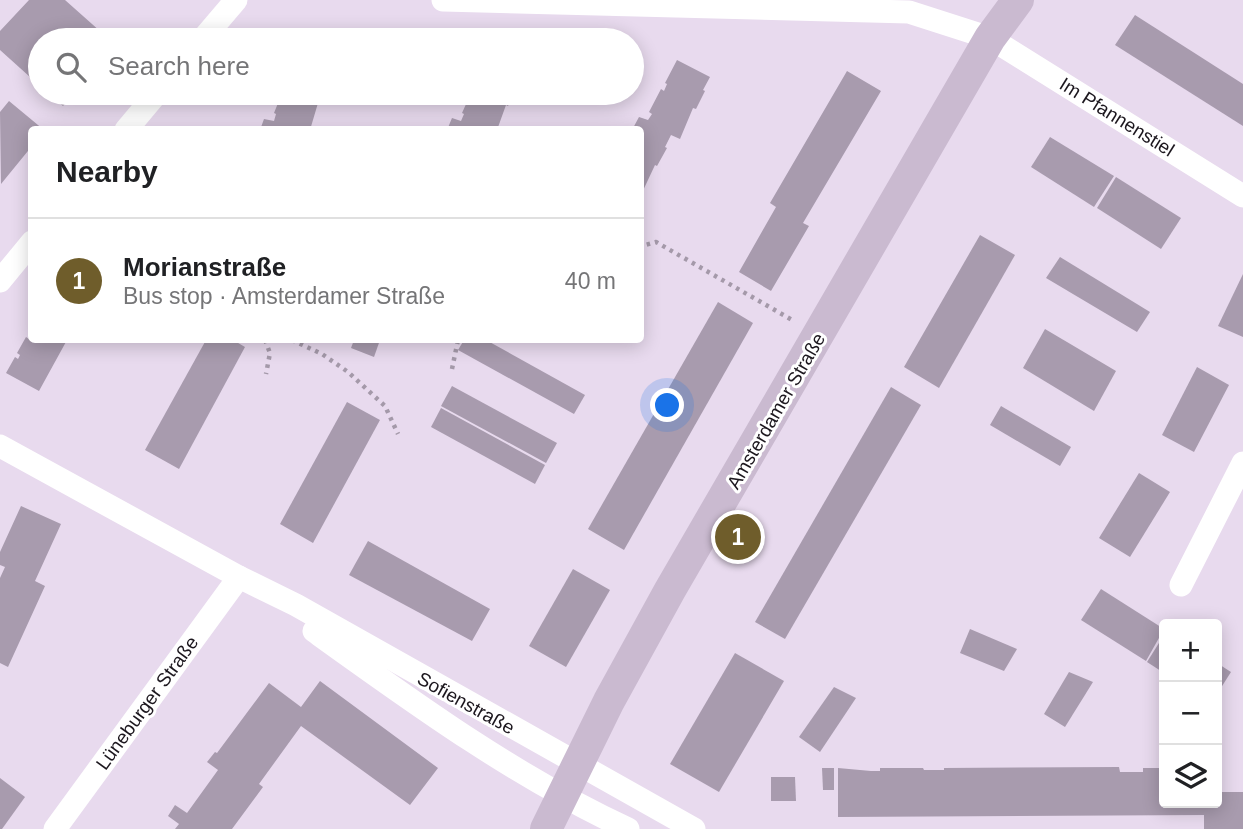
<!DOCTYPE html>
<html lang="en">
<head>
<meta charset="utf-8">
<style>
  :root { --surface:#fff; --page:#f6f6f6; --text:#202124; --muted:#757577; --line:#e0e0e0; --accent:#6f5d2b }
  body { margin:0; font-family:Arial,sans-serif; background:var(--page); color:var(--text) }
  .controls { position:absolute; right:21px; bottom:21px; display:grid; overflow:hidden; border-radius:7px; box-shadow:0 4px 18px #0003 }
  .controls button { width:63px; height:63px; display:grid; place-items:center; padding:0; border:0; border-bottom:2px solid var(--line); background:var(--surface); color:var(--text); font:35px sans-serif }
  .you { position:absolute; left:668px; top:406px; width:24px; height:24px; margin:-18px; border:5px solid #fff; border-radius:50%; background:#1a73e8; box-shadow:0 0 0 10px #1a73e833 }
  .badge { display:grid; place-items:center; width:46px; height:46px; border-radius:50%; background:var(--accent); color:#fff; font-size:23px; font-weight:700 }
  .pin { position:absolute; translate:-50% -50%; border:4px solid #fff; box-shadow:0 2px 7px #0006 }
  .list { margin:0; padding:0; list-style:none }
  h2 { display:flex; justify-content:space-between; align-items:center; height:91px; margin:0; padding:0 28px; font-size:30px }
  h2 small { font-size:23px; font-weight:400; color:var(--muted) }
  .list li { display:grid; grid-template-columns:46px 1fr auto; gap:21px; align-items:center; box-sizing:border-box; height:126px; padding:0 28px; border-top:2px solid var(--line) }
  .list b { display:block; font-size:26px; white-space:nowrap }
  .list p { margin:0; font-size:23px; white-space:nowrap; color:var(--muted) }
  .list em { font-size:23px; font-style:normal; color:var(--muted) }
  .icon { flex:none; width:38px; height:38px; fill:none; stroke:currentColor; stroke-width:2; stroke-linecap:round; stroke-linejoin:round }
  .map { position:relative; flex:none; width:1243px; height:829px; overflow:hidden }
  .search { position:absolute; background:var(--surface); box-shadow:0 4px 18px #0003; left:28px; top:28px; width:616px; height:77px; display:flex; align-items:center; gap:18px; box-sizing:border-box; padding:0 24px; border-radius:38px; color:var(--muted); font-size:26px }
  .panel { position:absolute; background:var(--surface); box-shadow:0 4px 18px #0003; left:28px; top:126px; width:616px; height:217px; border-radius:7px }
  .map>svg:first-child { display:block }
</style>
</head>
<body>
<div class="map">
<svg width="1243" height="829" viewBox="0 0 1243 829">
  <rect width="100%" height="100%" fill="#e8daee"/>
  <g fill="#a89bae">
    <polygon points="29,0 65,0 110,40 40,40 40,86 0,50 0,31"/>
    <polygon points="1135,15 1243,84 1243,126 1115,45"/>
    <polygon points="677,60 710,77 703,90 705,91 696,109 693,108 680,139 671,135 665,147 667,148 657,166 655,165 640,197 640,130 632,130 639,117 648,120 652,114 649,112 661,89 664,91 667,84 665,83"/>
    <polygon points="847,71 881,91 803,223 809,226 771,291 739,272 776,207 770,203"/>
    <polygon points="48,93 74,93 63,106"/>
    <polygon points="282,93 324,93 320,104 318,103 310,130 260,130 264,119 274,121 276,114 274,113"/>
    <polygon points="471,93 514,93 508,106 506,105 497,130 447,130 452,118 461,121 464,114 462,113"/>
    <polygon points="9,101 44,130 32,130 32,146 1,184 0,112"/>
    <polygon points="1050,137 1114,176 1094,207 1031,167"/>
    <polygon points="1116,177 1181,218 1161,249 1097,208"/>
    <polygon points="980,235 1015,255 939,388 904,367"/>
    <polygon points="1060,257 1150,312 1137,332 1046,278"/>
    <polygon points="1243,274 1243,337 1218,326"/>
    <polygon points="718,302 753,323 624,550 588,529"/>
    <polygon points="32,327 32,340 67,340 39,391 6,373 15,357 18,359 20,355 17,353 26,337 29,339 31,335 28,333"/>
    <polygon points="1045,329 1116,371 1094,411 1023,368"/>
    <polygon points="206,340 233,340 245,347 179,469 145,450"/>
    <polygon points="354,340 380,340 374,357 351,348"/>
    <polygon points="464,340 486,340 585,395 574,414 458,350"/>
    <polygon points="1197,367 1229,385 1194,452 1162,435"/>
    <polygon points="452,386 557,443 546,463 441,406"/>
    <polygon points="891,387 921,405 785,639 755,622"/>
    <polygon points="347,402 380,420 313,543 280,524"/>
    <polygon points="1001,406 1071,447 1060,466 990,425"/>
    <polygon points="441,408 545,465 535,484 431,427"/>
    <polygon points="1139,473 1170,492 1130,557 1099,538"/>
    <polygon points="21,506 61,524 35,581 45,586 8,667 0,663 0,578 5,567 0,565 0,552"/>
    <polygon points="368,541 490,609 472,641 349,575"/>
    <polygon points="573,569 610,590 566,667 529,646"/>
    <polygon points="1101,589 1164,629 1146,661 1081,620"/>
    <polygon points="970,629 1017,649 1004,671 960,653"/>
    <polygon points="1164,635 1164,673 1147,662"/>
    <polygon points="735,653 784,681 719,792 670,764"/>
    <polygon points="1217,663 1231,672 1217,694"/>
    <polygon points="1069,672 1093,682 1065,727 1044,714"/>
    <polygon points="320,681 438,768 410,805 301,726 259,784 263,787 232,829 175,829 179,824 168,816 175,805 187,813 218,770 207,762 215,752 217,753 269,683 301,707"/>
    <polygon points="834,687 856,698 820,752 799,737"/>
    <polygon points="1119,767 1120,772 1143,772 1143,768 1164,768 1164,803 1217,803 1217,792 1243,792 1243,829 1204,829 1204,815 838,817 838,768 871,771 880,771 880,768 923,768 924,770 944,770 944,768"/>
    <polygon points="822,768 834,768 834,790 823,790"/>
    <polygon points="771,777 795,777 796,801 771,801"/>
    <polygon points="0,778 25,797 2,829 0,829"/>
  </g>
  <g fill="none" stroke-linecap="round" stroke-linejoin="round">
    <g stroke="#a499a9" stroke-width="4.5" stroke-dasharray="3.5 5" stroke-linecap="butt">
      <polyline points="640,249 642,246 656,242 794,321"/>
      <polyline points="265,340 270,353 266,374"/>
      <polyline points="292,340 322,354 348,372 385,406 398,434"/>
      <polyline points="452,369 458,340"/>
    </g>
    <g stroke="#fff" stroke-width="23">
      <polyline points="443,0 909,12 990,38 1243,196"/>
      <polyline points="202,40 236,0"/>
      <polyline points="126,130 157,93"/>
      <polyline points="0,281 32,242"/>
      <polyline points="0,446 239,577 296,605 694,829"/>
      <polyline points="1181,585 1243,463"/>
      <path d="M314,631C414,703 516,777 628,829"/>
      <polyline points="55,829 239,577"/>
    </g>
    <polyline stroke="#cabad0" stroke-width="32" points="546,829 609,701 670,590 990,38 1018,0"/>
  </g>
  <g text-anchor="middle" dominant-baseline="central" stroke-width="6" stroke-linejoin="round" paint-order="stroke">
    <g font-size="19" fill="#1c171e" stroke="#fff">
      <text transform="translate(1117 117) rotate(32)">Im Pfannenstiel</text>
      <text transform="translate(776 411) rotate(-60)">Amsterdamer Straße</text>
      <text transform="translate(147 703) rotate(-54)">Lüneburger Straße</text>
      <text transform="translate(466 703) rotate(29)">Sofienstraße</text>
    </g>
  </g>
</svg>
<div class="controls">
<button>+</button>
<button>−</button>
<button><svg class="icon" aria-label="layers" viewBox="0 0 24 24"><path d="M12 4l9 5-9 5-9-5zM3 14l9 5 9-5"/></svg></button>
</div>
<div class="you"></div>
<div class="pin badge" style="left:738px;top:537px">1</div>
<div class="search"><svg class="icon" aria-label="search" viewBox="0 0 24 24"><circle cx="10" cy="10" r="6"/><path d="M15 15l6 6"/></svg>Search here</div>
<section class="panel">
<h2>Nearby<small></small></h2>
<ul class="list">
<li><span class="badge">1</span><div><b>Morianstraße</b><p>Bus stop · Amsterdamer Straße</p></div><em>40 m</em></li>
</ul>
</section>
</div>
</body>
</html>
